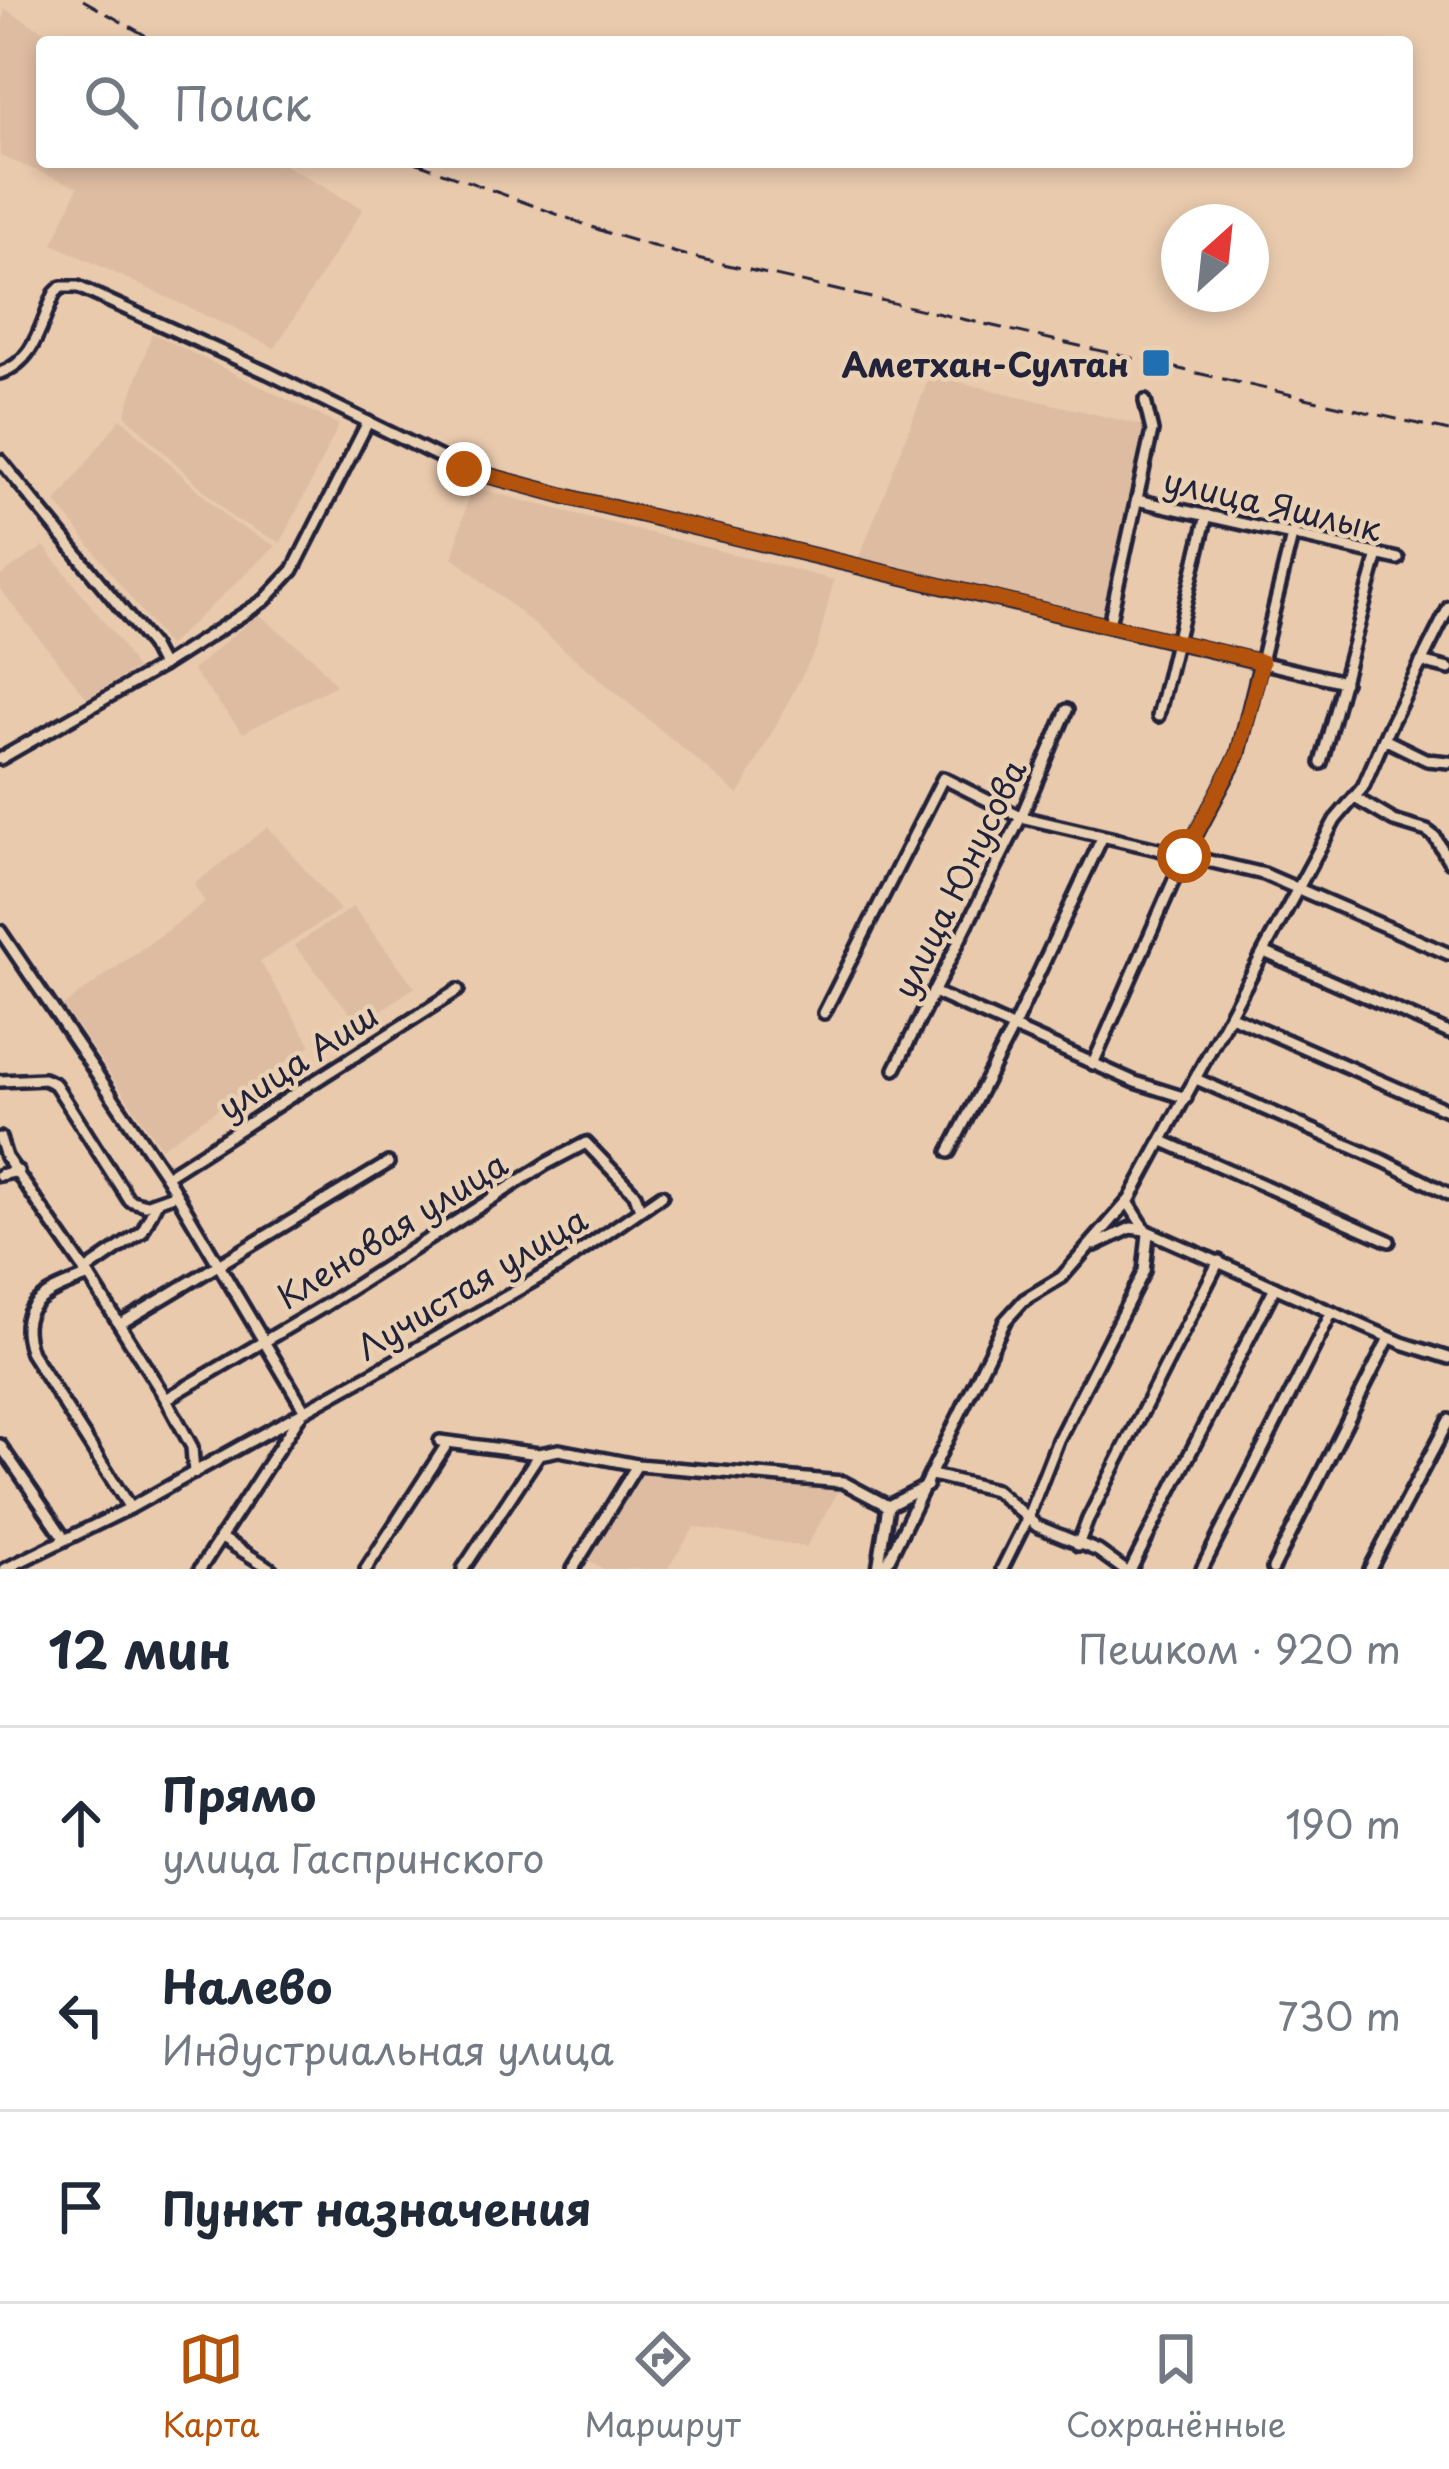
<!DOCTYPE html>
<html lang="ru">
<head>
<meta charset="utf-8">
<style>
  :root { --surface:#fff; --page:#f2f2f3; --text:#1f2937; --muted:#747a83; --line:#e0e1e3; --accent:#b45309 }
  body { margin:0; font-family:"Playpen Sans",sans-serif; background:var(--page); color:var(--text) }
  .compass { position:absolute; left:1161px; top:204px; width:108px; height:108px; border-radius:50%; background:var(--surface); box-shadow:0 6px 18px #0003; rotate:27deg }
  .stop { position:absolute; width:36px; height:36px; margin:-27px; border:9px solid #b45309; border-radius:50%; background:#fff }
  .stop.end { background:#b45309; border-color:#fff; box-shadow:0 3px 12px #0008 }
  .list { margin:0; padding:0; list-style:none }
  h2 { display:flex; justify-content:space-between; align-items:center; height:156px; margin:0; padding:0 48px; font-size:51px }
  h2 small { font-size:39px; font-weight:400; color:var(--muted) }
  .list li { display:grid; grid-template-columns:78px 1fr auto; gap:36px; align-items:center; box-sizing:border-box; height:192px; padding:0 48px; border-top:3px solid var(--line) }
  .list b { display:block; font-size:45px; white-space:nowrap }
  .list p { margin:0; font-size:39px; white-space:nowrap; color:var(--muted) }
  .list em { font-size:39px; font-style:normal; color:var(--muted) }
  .icon { flex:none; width:66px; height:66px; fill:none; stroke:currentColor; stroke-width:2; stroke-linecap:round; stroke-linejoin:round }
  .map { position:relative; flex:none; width:1449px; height:1569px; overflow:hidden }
  .search { position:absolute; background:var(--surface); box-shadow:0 6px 18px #0003; left:36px; right:36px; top:36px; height:132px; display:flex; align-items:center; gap:30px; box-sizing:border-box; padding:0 42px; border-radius:12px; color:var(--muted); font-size:45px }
  .sheet { height:732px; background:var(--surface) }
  nav { display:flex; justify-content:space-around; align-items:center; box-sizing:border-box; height:168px; border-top:3px solid var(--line); background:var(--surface); font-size:33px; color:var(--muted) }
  nav a { display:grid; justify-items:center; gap:6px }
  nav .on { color:var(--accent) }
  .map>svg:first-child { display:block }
</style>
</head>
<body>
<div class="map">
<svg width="1449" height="1569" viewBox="0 0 1449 1569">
  <rect width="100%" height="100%" fill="#e9caad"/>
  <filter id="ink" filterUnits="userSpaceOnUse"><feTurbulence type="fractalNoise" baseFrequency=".00833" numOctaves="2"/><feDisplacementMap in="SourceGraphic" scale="24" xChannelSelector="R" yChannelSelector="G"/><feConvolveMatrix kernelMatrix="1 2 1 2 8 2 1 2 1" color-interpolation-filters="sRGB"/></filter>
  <g filter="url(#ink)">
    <g fill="#debca2">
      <polygon points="5,9 63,42 42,42 42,162 279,162 363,209 275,348 53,244 78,187 0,156 0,39"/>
      <polygon points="152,333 339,425 281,543 233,518 125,415"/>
      <polygon points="930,375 1145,426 1104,615 859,558"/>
      <polygon points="121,418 231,521 276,546 168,646 56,502"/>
      <polygon points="471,487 834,580 817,647 739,795 453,557"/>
      <polygon points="44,546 119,641 136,669 87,698 0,589 0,576"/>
      <polygon points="258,614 313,658 336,685 243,733 192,670"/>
      <polygon points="268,827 340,910 260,962 311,1045 161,1148 63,1006 205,903 194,884"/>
      <polygon points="353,907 415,987 360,1025 294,945"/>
      <polygon points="640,1468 840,1489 806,1547 695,1527 667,1569 604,1569 585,1559"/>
    </g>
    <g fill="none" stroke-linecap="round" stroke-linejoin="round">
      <g stroke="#22223b" stroke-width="18">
        <g id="minor">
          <path d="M0,373C36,361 40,324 55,293L61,287H78L268,373L464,469L580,500L1344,682"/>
          <polyline points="0,460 151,645 162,666"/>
          <polyline points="1137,500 1398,559"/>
          <polyline points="1109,624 1152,431 1145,401"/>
          <polyline points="1421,662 1449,669"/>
          <polyline points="1158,716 1207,515"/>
          <polyline points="1384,739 1427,760 1449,762"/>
          <polyline points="0,759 162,666 265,600 293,570 368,422"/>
          <polyline points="1321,763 1378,554"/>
          <polyline points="1355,798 1394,821 1427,831 1435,837 1449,861"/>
          <polyline points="0,931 166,1176 304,1409"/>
          <polyline points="1264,952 1449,1033"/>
          <polyline points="933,992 1135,1082 1186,1098"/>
          <polyline points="824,1013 943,778 1021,817 1264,874 1449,954"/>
          <polyline points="1231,1016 1449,1111"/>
          <polyline points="1093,1064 1184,857 1238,755 1293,532"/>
          <polyline points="895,1069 1021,817 1067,710"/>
          <polyline points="1196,1079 1386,1162 1449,1194"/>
          <polyline points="0,1081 44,1079 55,1084 129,1200 145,1205 176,1194"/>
          <polyline points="0,1138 6,1157 89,1276 166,1399 192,1447 194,1473"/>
          <polyline points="1163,1141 1389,1241"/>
          <polyline points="949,1152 1013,1028 1102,838"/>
          <polyline points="0,1175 18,1171"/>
          <polyline points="166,1176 458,990"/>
          <polyline points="1095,1245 1131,1228 1145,1230 1402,1343 1449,1358"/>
          <polyline points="84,1272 142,1232 157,1202"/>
          <path d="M89,1276C49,1292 12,1302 31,1353L130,1508"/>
          <polyline points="120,1324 388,1163"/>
          <polyline points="166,1399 324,1306 546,1164 586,1143 635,1194 640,1209"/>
          <polyline points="440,1441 539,1454 559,1450 637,1465 843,1482 888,1506 927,1486"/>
          <polyline points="0,1445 64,1538"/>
          <polyline points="932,1475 995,1490 1037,1526 1098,1551 1123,1569"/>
          <polyline points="220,1537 271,1569"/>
          <polyline points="1078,1545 1088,1519 1219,1261"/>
          <polyline points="5,1569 130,1508 405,1355 561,1265 662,1195"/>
          <polyline points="200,1569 301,1414"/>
          <polyline points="366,1569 447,1444"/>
          <polyline points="463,1569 539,1454"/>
          <polyline points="573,1569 637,1465"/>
          <polyline points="878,1569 888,1506"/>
          <polyline points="884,1569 1005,1321 1024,1300 1062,1277 1130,1199 1335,820 1363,787 1390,725 1449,607"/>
          <polyline points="1002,1569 1027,1519 1058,1440 1144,1271 1148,1234 1128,1202"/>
          <polyline points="1131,1569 1275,1287"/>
          <polyline points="1202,1569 1332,1312"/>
          <polyline points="1273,1569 1389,1338"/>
          <polyline points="1370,1569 1449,1420"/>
        </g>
      </g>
      <use href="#minor" stroke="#ead0b2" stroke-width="9"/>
      <g stroke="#22223b" stroke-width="3" stroke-dasharray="18 9" stroke-linecap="butt">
        <polyline points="83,0 157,42"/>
        <polyline points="415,162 608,233 680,254 1449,431"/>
      </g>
    </g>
  </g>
  <g fill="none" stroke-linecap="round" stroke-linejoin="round" filter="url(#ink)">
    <polyline stroke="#b45309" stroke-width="15" points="464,469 580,500 1262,662 1238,754 1184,856"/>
  </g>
  <rect fill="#1f6fb2" stroke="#ead0b2" stroke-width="4.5" x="1141" y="348" width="30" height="30" rx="6"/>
  <g text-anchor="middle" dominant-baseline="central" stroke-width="9" stroke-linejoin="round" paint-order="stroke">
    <g font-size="33" font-weight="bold" fill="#22223b" stroke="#ead0b2" text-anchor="end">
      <text x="1129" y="363">Аметхан-Султан</text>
    </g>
    <g font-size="33" fill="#22223b" stroke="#ead0b2">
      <text transform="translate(1273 503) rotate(13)">улица Яшлык</text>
      <text transform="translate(958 878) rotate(-64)">улица Юнусова</text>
      <text transform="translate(297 1060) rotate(-33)">улица Аиш</text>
      <text transform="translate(391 1229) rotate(-32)">Кленовая улица</text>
      <text transform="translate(471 1282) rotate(-31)">Лучистая улица</text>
    </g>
  </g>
</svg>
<svg class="compass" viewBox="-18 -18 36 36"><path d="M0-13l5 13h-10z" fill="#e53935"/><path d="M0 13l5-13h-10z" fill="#747a83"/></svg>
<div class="stop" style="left:1184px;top:856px"></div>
<div class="stop end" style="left:464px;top:469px"></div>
<div class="search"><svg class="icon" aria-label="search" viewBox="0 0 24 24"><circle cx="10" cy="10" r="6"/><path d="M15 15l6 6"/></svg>Поиск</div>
</div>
<section class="sheet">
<h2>12 мин<small>Пешком · 920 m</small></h2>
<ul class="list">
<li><svg class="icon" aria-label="ahead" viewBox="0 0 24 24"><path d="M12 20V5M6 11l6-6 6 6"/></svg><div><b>Прямо</b><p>улица Гаспринского</p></div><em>190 m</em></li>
<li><svg class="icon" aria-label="left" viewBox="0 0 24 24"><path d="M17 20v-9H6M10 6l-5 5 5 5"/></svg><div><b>Налево</b><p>Индустриальная улица</p></div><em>730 m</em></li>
<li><svg class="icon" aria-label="arrive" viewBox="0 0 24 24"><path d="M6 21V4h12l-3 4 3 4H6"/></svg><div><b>Пункт назначения</b></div></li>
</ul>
</section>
<nav>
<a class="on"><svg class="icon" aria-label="map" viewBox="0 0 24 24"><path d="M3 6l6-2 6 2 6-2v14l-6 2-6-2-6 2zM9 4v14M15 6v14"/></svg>Карта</a>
<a><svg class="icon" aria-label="directions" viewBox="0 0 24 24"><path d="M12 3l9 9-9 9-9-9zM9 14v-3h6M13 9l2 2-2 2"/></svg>Маршрут</a>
<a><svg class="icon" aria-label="saved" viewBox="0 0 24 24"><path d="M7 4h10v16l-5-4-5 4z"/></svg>Сохранённые</a>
</nav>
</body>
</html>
